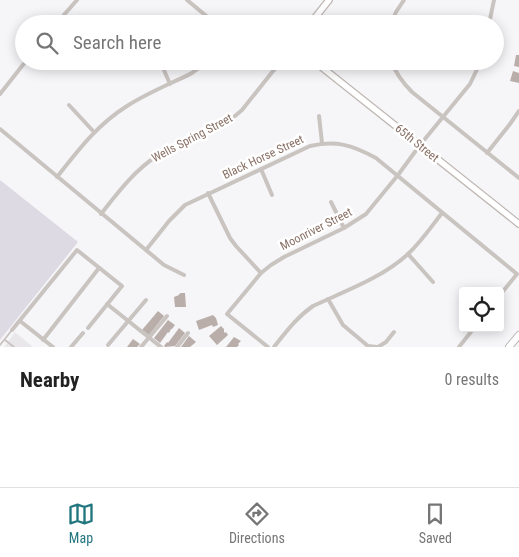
<!DOCTYPE html>
<html lang="en">
<head>
<meta charset="utf-8">
<style>
  :root { --surface:#fff; --page:#f2f2f2; --text:#222; --muted:#767676; --line:#e0e0e0; --accent:#21757e }
  body { margin:0; font-family:"Roboto Condensed",sans-serif; background:var(--page); color:var(--text) }
  .controls { position:absolute; right:15px; bottom:15px; display:grid; overflow:hidden; border-radius:5px; box-shadow:0 2px 12px #0003 }
  .controls button { width:45px; height:45px; display:grid; place-items:center; padding:0; border:0; border-bottom:1px solid var(--line); background:var(--surface); color:var(--text); font:25px sans-serif }
  .list { margin:0; padding:0; list-style:none }
  h2 { display:flex; justify-content:space-between; align-items:center; height:65px; margin:0; padding:0 20px; font-size:21px }
  h2 small { font-size:16px; font-weight:400; color:var(--muted) }
  .icon { flex:none; width:28px; height:28px; fill:none; stroke:currentColor; stroke-width:2; stroke-linecap:round; stroke-linejoin:round }
  .map { position:relative; flex:none; width:519px; height:347px; overflow:hidden }
  .search { position:absolute; background:var(--surface); box-shadow:0 2px 12px #0003; left:15px; right:15px; top:15px; height:55px; display:flex; align-items:center; gap:12px; box-sizing:border-box; padding:0 18px; border-radius:28px; color:var(--muted); font-size:19px }
  .sheet { height:140px; background:var(--surface) }
  nav { display:flex; justify-content:space-around; align-items:center; box-sizing:border-box; height:70px; border-top:1px solid var(--line); background:var(--surface); font-size:14px; color:var(--muted) }
  nav a { display:grid; justify-items:center; gap:2px }
  nav .on { color:var(--accent) }
  .map>svg:first-child { display:block }
</style>
</head>
<body>
<div class="map">
<svg width="519" height="347" viewBox="0 0 519 347">
  <rect width="100%" height="100%" fill="#f6f6f9"/>
  <polygon fill="#e9e7ea" points="15,332 33,347 4,347"/>
  <polygon fill="#dddae3" points="0,180 78,242 0,340"/>
  <g fill="#baaeaa">
    <polygon points="516,55 519,55 519,67 514,66"/>
    <polygon points="513,71 519,73 519,83 510,81"/>
    <polygon points="181,293 185,293 186,307 175,307 174,297 179,295 179,294"/>
    <polygon points="158,311 164,316 149,335 142,330"/>
    <polygon points="213,315 216,318 218,325 213,327 212,325 199,330 196,321"/>
    <polygon points="168,320 175,325 172,329 171,329 169,333 168,332 160,343 154,338"/>
    <polygon points="221,326 224,329 224,332 225,333 226,332 228,335 217,345 209,336"/>
    <polygon points="179,328 185,333 175,346 165,347 164,346 167,342 168,343"/>
    <polygon points="189,336 196,342 190,347 181,347"/>
    <polygon points="234,337 241,341 238,344 239,345 237,347 226,347"/>
    <polygon points="133,339 140,344 137,347 127,347"/>
  </g>
  <g fill="none" stroke-linecap="round" stroke-linejoin="round">
    <g stroke="#bfb7b3" stroke-width="8">
      <g id="secondary">
        <polyline points="310,24 329,0"/>
        <polyline points="314,61 519,224"/>
      </g>
    </g>
    <g stroke="#beb8b4" stroke-width="8">
      <polyline id="primary" points="509,347 519,335"/>
    </g>
    <g stroke="#cac4c1" stroke-width="2">
      <polyline points="5,340 14,347"/>
      <polyline points="0,345 12,330"/>
    </g>
    <g stroke="#cac4c1" stroke-width="4">
      <polyline points="187,0 216,24"/>
      <polyline points="56,24 77,0"/>
      <polyline points="391,24 396,12 404,0"/>
      <polyline points="489,24 494,0"/>
      <polyline points="160,61 170,84"/>
      <polyline points="263,61 274,70"/>
      <path d="M391,61C396,74 402,82 412,92L519,178"/>
      <polyline points="0,94 26,61"/>
      <polyline points="69,105 94,132"/>
      <polyline points="319,116 322,143"/>
      <polyline points="0,129 164,265 184,275"/>
      <polyline points="487,153 510,124 519,111"/>
      <polyline points="261,169 272,195"/>
      <path d="M57,177C79,149 97,125 127,106C141,97 156,90 171,83C184,77 196,73 206,61"/>
      <polyline points="208,193 230,238 236,246 261,273"/>
      <polyline points="331,202 344,228"/>
      <path d="M101,214C119,191 134,171 158,155L235,116L242,110L281,61"/>
      <path d="M146,250L169,221L185,205L310,146C336,140 352,145 376,158L517,274L500,295"/>
      <polyline points="408,254 433,282"/>
      <polyline points="328,299 343,325 368,346 377,347"/>
      <polyline points="107,304 161,347"/>
      <polyline points="20,321 53,347"/>
      <polyline points="12,330 77,250 122,286 88,328"/>
      <polyline points="43,340 99,268"/>
      <polyline points="108,345 146,300"/>
      <polyline points="71,347 83,333"/>
      <polyline points="141,347 167,316"/>
      <polyline points="177,347 188,333"/>
      <polyline points="268,347 227,314 261,273 271,265 284,257 344,228 366,214 398,175 420,145 470,84 481,61"/>
      <path d="M274,347C286,332 297,317 313,306C345,291 382,278 408,254C421,242 431,227 442,213"/>
      <polyline points="378,347 386,342 394,332"/>
      <polyline points="459,347 474,328"/>
    </g>
    <use href="#secondary" stroke="#fff" stroke-width="5.5"/>
    <use href="#primary" stroke="#fff" stroke-width="6"/>
  </g>
  <g text-anchor="middle" dominant-baseline="central" stroke-width="5" stroke-linejoin="round" paint-order="stroke">
    <g font-size="12" fill="#897166" stroke="#fff">
      <text transform="translate(192 138) rotate(-28)">Wells Spring Street</text>
      <text transform="translate(417 143) rotate(39)">65th Street</text>
      <text transform="translate(263 157) rotate(-25)">Black Horse Street</text>
      <text transform="translate(316 229) rotate(-27)">Moonriver Street</text>
    </g>
  </g>
</svg>
<div class="controls">
<button><svg class="icon" aria-label="locate" viewBox="0 0 24 24"><circle cx="12" cy="12" r="6"/><path d="M12 2v4M12 18v4M2 12h4M18 12h4"/></svg></button>
</div>
<div class="search"><svg class="icon" aria-label="search" viewBox="0 0 24 24"><circle cx="10" cy="10" r="6"/><path d="M15 15l6 6"/></svg>Search here</div>
</div>
<section class="sheet">
<h2>Nearby<small>0 results</small></h2>
<ul class="list">
</ul>
</section>
<nav>
<a class="on"><svg class="icon" aria-label="map" viewBox="0 0 24 24"><path d="M3 6l6-2 6 2 6-2v14l-6 2-6-2-6 2zM9 4v14M15 6v14"/></svg>Map</a>
<a><svg class="icon" aria-label="directions" viewBox="0 0 24 24"><path d="M12 3l9 9-9 9-9-9zM9 14v-3h6M13 9l2 2-2 2"/></svg>Directions</a>
<a><svg class="icon" aria-label="saved" viewBox="0 0 24 24"><path d="M7 4h10v16l-5-4-5 4z"/></svg>Saved</a>
</nav>
</body>
</html>
